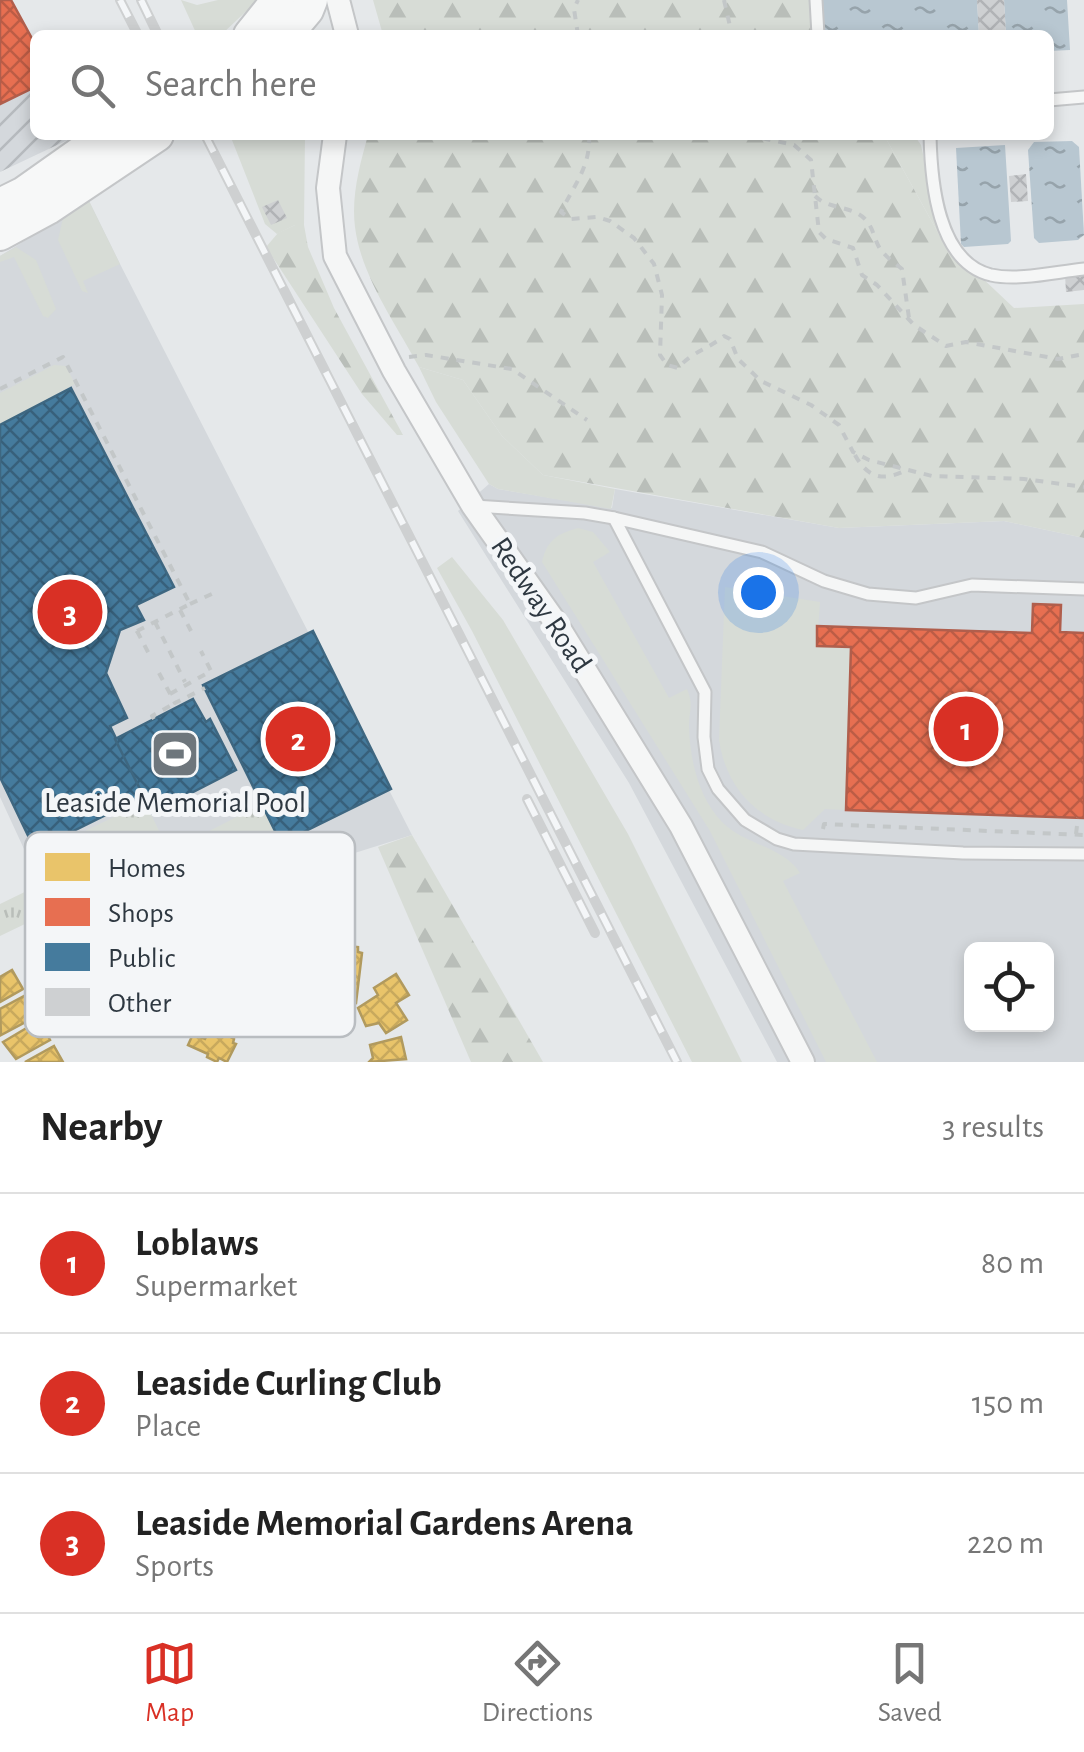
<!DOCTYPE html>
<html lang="en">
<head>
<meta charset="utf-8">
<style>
  :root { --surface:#fff; --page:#f6f6f6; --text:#222; --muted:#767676; --line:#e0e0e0; --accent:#d93025 }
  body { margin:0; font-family:"Alegreya Sans",sans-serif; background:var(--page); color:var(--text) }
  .controls { position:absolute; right:30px; bottom:30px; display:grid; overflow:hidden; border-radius:15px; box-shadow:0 5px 15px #0003 }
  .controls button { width:90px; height:90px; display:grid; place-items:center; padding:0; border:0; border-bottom:2px solid var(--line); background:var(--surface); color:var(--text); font:50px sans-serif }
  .you { position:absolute; left:758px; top:592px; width:35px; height:35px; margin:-25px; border:8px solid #fff; border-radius:50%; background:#1a73e8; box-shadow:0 0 0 15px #1a73e833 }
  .badge { display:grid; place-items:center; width:65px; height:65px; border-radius:50%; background:var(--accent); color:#fff; font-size:32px; font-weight:700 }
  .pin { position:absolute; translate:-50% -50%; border:5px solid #fff; box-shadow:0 2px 10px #0006 }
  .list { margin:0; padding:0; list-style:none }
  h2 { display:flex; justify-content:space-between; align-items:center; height:130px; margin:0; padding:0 40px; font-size:42px }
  h2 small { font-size:32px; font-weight:400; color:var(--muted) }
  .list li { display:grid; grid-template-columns:65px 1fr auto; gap:30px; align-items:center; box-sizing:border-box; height:140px; padding:0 40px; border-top:2px solid var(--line) }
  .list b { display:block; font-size:38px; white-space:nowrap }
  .list p { margin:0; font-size:32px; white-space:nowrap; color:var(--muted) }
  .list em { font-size:32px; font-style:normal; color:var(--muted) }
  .icon { flex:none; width:55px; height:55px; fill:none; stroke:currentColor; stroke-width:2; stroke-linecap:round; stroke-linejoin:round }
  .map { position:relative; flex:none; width:1084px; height:1062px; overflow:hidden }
  .search { position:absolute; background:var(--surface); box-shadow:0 5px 15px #0003; left:30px; right:30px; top:30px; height:110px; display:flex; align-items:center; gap:25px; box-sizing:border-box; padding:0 35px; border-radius:15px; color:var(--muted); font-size:38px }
  .sheet { height:550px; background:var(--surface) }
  nav { display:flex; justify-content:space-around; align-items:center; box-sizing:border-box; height:140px; border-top:2px solid var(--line); background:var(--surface); font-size:28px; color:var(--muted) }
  nav a { display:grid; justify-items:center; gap:5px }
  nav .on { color:var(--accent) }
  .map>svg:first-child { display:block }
</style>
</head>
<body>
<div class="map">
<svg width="1084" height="1062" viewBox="0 0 1084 1062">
  <defs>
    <pattern id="industrial-furrows" width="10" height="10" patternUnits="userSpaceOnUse" patternTransform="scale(2.5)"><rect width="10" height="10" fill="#d4d8dc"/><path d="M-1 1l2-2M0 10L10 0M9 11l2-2" fill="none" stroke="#b6babe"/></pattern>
    <pattern id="forest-firs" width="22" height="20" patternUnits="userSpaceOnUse" patternTransform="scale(2.5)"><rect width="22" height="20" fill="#d7dcd6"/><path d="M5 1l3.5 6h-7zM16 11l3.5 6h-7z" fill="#b9beb9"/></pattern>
    <pattern id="park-tufts" width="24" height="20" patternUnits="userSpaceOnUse" patternTransform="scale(2.5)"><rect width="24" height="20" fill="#d7dcd6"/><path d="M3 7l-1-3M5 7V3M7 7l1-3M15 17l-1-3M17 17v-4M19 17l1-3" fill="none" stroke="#b9beb9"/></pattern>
    <pattern id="water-ripples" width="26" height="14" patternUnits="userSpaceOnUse" patternTransform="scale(2.5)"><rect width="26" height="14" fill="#b8c7d1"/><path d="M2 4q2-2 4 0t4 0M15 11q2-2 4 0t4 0" fill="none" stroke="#96a3ab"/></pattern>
    <pattern id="homes-cross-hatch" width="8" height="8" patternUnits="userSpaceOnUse" patternTransform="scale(2.5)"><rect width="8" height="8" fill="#e9c46a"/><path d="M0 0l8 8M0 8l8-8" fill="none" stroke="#c8a95d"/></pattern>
    <pattern id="shops-cross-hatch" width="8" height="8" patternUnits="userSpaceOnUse" patternTransform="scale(2.5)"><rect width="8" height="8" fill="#e76f51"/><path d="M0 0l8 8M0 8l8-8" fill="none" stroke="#bc5c45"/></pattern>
    <pattern id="public-cross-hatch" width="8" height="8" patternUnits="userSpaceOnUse" patternTransform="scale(2.5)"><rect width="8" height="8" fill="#457b9d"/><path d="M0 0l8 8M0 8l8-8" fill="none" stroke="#37607b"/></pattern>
    <pattern id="building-cross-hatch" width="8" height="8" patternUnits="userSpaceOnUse" patternTransform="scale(2.5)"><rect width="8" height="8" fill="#ced0d2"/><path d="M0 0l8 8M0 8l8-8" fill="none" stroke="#b1b3b6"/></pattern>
  </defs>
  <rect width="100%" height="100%" fill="#e5e8ea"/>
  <g fill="#d4d8dc" fill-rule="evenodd">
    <polygon points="89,201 120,264 412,835 275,878 203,888 36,875 0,797 0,256"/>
    <path d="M489,484L498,489L612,508L615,489L839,528L1004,521L1084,538V1062H777L629,783L458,511ZM972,949H1046V1024H972Z"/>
  </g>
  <polygon fill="url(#industrial-furrows)" points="0,0 35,61 35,135 74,137 0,172"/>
  <g fill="#d7dcd6">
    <polygon points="181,0 197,5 218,0 258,0 221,35 197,35"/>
    <polygon points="230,135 305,135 304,225 295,225 277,234 265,224"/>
    <polygon points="884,135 914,135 921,145 942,240"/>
    <polygon points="89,201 120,264 83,281 88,293 82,291 58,240 63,218"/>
    <polygon points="16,247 36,260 56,309 48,318 43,316 14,257 0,262 0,256"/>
    <polygon points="54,365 66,366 75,384 0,425 0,393"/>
    <polygon points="419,367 463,380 502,436 543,475 615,489 611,509 498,489 489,484 436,402"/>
    <path d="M578,528L593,532L610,552L593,562L669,698L687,689C694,706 689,709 689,727C690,759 698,797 722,822C743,844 784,847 800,873L783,881L877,1062H826L710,831L542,562C547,540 557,534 578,528Z"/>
    <polygon points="452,557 503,620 628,834 742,1062 692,1062 472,631 437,568"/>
    <path d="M725,587L820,602L817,645L851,647L846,810L825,809L803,830C756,820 726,787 719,740Z"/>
  </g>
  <g fill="url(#forest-firs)">
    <polygon points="373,0 810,0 812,35 383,35"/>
    <path d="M368,135H884L942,240L1014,308L1084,304V538L1004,521L839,528L543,475L502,436L463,380L419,367C396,324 361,276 355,227C351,196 360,164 368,135Z"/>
    <polygon points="295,225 304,225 308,247 334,308 403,435 397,435 362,394 266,247 278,233"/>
    <polygon points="412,835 543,1062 471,1062 378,847"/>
  </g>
  <polygon fill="url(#park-tufts)" points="145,802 162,837 186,843 262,804 293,867 79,965 52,911 0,936 0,904 39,885 27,859"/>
  <g fill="url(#water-ripples)">
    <polygon points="822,0 977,0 979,35 824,35"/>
    <polygon points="1004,0 1067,0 1070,50 1049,51 1049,35 1006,35"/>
    <polygon points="1072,141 1079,147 1084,235 1078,240 1039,243 1034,238 1028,150 1034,142"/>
    <polygon points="1005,145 1011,241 1008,244 964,247 961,244 956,148"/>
  </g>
  <g fill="url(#homes-cross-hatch)" stroke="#b19a5e" stroke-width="2.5">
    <polygon points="321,943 358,947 358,952 362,953 356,1003 315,994"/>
    <polygon points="12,970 23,989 0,1002 0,977"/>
    <polygon points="396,974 409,995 396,1003 407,1020 386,1033 379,1023 366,1026 358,1008 378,995 374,988"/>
    <polygon points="26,995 37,1016 1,1035 0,1009"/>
    <polygon points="40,1020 50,1040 16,1059 3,1042"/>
    <polygon points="210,1029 215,1031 217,1029 234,1039 233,1043 236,1044 227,1062 219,1058 217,1062 207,1057 208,1054 188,1045 193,1034 205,1039"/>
    <polygon points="401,1037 406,1059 369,1062 373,1058 370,1045"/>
    <polygon points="54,1046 63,1062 25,1062"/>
  </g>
  <g fill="url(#shops-cross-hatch)" stroke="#b05e4c" stroke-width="2.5">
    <polygon points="0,0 11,0 35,44 35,87 0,104"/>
    <polygon points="1033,604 1061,605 1060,632 1084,633 1084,818 846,810 851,647 817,646 817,626 1032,633"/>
  </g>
  <g fill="url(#public-cross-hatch)" stroke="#3e6781" stroke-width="2.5">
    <polygon points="71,388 174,587 136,605 144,620 120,630 106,673 127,718 110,726 144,796 35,850 0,777 0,425"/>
    <polygon points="313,631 391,789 281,843 203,685"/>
    <polygon points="193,699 206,722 210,719 236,770 152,813 115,739"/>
  </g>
  <g fill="url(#building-cross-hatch)">
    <polygon points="977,0 1004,0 1006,35 979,35"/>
    <polygon points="1026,174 1028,201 1011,202 1009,176"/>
    <polygon points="278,200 287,218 271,225 262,207"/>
    <polygon points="1084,273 1084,290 1066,292 1065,274"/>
  </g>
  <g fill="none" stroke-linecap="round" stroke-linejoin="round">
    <g stroke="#c4c6c8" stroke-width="15">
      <g id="lane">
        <polyline points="816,0 818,35"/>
        <polyline points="1049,100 1084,97"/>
        <path d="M930,135C931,181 937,262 991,275C1019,281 1055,272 1084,269"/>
        <polyline points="474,506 585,513 614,518"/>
        <polyline points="1084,589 972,585 916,598 868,594 824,581 762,552 614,518 705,692 704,737 708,769 718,789 745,820 777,839 794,844 963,853 1084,854"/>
      </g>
    </g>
    <g stroke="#c4c6c8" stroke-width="26">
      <g id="street">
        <polyline points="338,0 347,35"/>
        <polyline points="335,135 328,188 335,256 394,371 473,506 556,623 681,826 803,1062"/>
      </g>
    </g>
    <g stroke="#c4c6c8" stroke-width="36">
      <g id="secondary">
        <polyline points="250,35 278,0"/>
        <polyline points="286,35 307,10 311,0"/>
        <polyline points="0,205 24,193 106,135"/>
        <polyline points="0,234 48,208 157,135"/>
      </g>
    </g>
    <g stroke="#c3c7c8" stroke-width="4" stroke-dasharray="8 8" stroke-linecap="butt">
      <polyline points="724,0 732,35"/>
      <polyline points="578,35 574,9 578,0"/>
      <path d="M589,135C591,166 574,185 561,212L571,219L597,217L610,221L634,238L654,264L662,295L660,355L667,365L678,368C693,351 707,350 724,336L730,339L738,359L761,381L811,405L839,425L853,452L869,460L932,476L1024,479L1084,487"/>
      <polyline points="669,135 672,135"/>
      <polyline points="747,135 794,145 811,160 819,232 826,239 853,248 862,275 877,285 914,325 946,346 966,342 1058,359 1084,354"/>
      <path d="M815,196C829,210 851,205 865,219C873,227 874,238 879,247C884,256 895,263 902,269L909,318"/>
      <polyline points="409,357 426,355 512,369 587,420"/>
      <polyline points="0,389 63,357 190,604 137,631 134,624"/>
      <path d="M855,455C868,479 885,482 908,469"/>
      <polyline points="190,604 216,592"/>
      <polyline points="180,610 191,631"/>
      <polyline points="155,622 185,682"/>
      <polyline points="137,631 149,654"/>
      <polyline points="159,673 175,703 205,688"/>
      <polyline points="170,694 211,671 201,651"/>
      <polyline points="154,719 152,716 175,703"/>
      <polyline points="823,829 824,824 1084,835"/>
      <polyline points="1076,834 1078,818"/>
    </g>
    <use href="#lane" stroke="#f5f6f6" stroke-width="11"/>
    <use href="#street" stroke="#f5f6f6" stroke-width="22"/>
    <use href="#secondary" stroke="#f7f8f8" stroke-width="32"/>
    <g stroke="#ced0d1" stroke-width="10">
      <g id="rail">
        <polyline points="120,0 138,35"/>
        <polyline points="141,0 158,35"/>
        <polyline points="205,135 677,1062"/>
        <polyline points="527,799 595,933"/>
      </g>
    </g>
    <use href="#rail" stroke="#f4f6f8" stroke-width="6" stroke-dasharray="19" stroke-linecap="butt"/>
  </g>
  <defs>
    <g id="stadium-square" transform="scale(2.5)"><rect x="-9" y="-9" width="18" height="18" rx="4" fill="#6e767c" stroke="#f4f6f8"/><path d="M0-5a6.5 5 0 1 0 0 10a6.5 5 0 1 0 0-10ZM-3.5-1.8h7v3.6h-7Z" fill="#fff"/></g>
  </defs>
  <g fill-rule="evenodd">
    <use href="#stadium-square" x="175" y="754"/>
  </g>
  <g text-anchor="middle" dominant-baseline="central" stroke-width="10" stroke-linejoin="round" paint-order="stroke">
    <g font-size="30" fill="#2e3841" stroke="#f4f6f8">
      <text transform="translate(541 605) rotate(56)">Redway Road</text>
    </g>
    <g font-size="30" fill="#2e3841" stroke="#f4f6f8">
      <text x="175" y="803">Leaside Memorial Pool</text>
    </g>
  </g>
  <rect x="25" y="832" width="330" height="205" rx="15" fill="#f4f6f8" stroke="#b9bdc1" stroke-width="2.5"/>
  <rect x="45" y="853" width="45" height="28" fill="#e9c46a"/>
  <rect x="45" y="898" width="45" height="28" fill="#e76f51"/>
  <rect x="45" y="943" width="45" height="28" fill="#457b9d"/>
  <rect x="45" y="988" width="45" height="28" fill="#ced0d2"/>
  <g font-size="28" fill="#2e3841">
    <text x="108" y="877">Homes</text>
    <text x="108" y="922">Shops</text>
    <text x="108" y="967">Public</text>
    <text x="108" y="1012">Other</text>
  </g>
</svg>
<div class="controls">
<button><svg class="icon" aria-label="locate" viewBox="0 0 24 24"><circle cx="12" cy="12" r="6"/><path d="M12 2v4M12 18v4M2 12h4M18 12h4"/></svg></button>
</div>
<div class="you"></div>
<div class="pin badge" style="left:966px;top:729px">1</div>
<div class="pin badge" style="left:298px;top:739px">2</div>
<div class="pin badge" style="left:70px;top:612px">3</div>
<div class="search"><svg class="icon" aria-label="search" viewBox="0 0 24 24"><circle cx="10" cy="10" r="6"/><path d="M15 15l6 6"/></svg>Search here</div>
</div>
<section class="sheet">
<h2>Nearby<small>3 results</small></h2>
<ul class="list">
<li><span class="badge">1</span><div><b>Loblaws</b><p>Supermarket</p></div><em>80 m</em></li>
<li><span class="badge">2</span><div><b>Leaside Curling Club</b><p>Place</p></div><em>150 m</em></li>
<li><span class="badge">3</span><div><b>Leaside Memorial Gardens Arena</b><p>Sports</p></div><em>220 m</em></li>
</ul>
</section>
<nav>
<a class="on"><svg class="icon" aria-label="map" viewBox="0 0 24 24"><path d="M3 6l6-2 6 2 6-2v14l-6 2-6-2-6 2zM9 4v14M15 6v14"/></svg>Map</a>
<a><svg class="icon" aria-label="directions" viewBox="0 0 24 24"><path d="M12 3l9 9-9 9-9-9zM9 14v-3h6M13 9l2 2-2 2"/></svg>Directions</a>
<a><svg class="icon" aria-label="saved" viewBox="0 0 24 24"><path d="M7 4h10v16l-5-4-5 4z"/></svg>Saved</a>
</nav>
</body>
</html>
